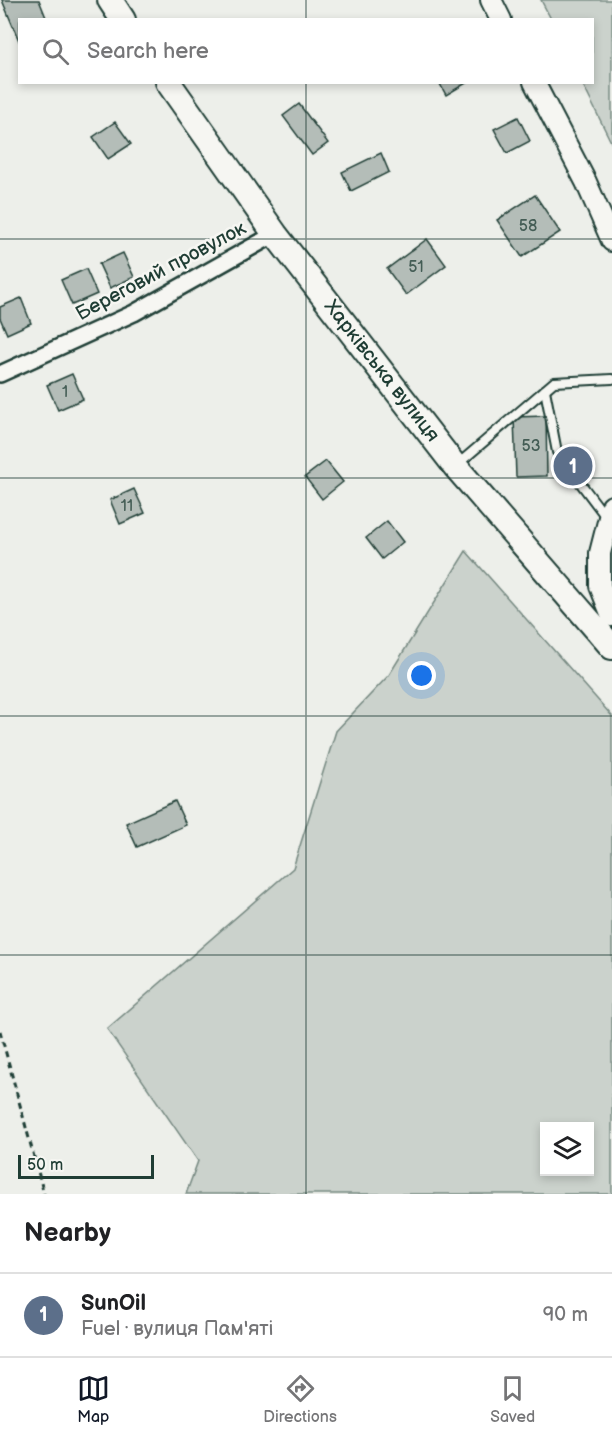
<!DOCTYPE html>
<html lang="en">
<head>
<meta charset="utf-8">
<style>
  :root { --surface:#fff; --page:#f6f6f6; --text:#202124; --muted:#757577; --line:#e0e0e0; --accent:#111827 }
  body { margin:0; font-family:"Balsamiq Sans",sans-serif; background:var(--page); color:var(--text) }
  .controls { position:absolute; right:18px; bottom:18px; display:grid; overflow:hidden; border-radius:0px; box-shadow:0 3px 9px #0003 }
  .controls button { width:54px; height:54px; display:grid; place-items:center; padding:0; border:0; border-bottom:2px solid var(--line); background:var(--surface); color:var(--text); font:30px sans-serif }
  .scale { position:absolute; left:18px; bottom:15px; width:136px; box-sizing:border-box; padding-left:6px; border:3px solid #1f3d34; border-top:0; font-size:16px; line-height:21px; white-space:nowrap; color:#1f3d34; -webkit-text-stroke:4px #f6f6f2; paint-order:stroke }
  .you { position:absolute; left:422px; top:676px; width:21px; height:21px; margin:-15px; border:4px solid #fff; border-radius:50%; background:#1a73e8; box-shadow:0 0 0 9px #1a73e833 }
  .badge { display:grid; place-items:center; width:39px; height:39px; border-radius:50%; background:var(--accent); color:#fff; font-size:20px; font-weight:700 }
  .pin { position:absolute; translate:-50% -50%; border:3px solid #fff; box-shadow:0 2px 6px #0006 }
  .list { margin:0; padding:0; list-style:none }
  h2 { display:flex; justify-content:space-between; align-items:center; height:78px; margin:0; padding:0 24px; font-size:26px }
  h2 small { font-size:20px; font-weight:400; color:var(--muted) }
  .list li { display:grid; grid-template-columns:39px 1fr auto; gap:18px; align-items:center; box-sizing:border-box; height:84px; padding:0 24px; border-top:2px solid var(--line) }
  .list b { display:block; font-size:22px; white-space:nowrap }
  .list p { margin:0; font-size:20px; white-space:nowrap; color:var(--muted) }
  .list em { font-size:20px; font-style:normal; color:var(--muted) }
  .icon { flex:none; width:33px; height:33px; fill:none; stroke:currentColor; stroke-width:2; stroke-linecap:round; stroke-linejoin:round }
  .map { position:relative; flex:none; width:612px; height:1194px; overflow:hidden }
  .search { position:absolute; background:var(--surface); box-shadow:0 3px 9px #0003; left:18px; right:18px; top:18px; height:66px; display:flex; align-items:center; gap:15px; box-sizing:border-box; padding:0 21px; border-radius:0px; color:var(--muted); font-size:22px }
  .sheet { height:162px; background:var(--surface) }
  nav { display:flex; justify-content:space-around; align-items:center; box-sizing:border-box; height:84px; border-top:2px solid var(--line); background:var(--surface); font-size:16px; color:var(--muted) }
  nav a { display:grid; justify-items:center; gap:3px }
  nav .on { color:var(--accent) }
  .map>svg:first-child { display:block }
</style>
</head>
<body>
<div class="map">
<svg width="612" height="1194" viewBox="0 0 612 1194">
  <rect width="100%" height="100%" fill="#edefea"/>
  <filter id="ink" filterUnits="userSpaceOnUse"><feTurbulence type="fractalNoise" baseFrequency=".0167" numOctaves="2"/><feDisplacementMap in="SourceGraphic" scale="12" xChannelSelector="R" yChannelSelector="G"/><feConvolveMatrix kernelMatrix="1 2 1 2 8 2 1 2 1" color-interpolation-filters="sRGB"/></filter>
  <g filter="url(#ink)">
    <g fill="#cbd2cc" stroke="#758880" stroke-width="1.5" fill-rule="evenodd">
      <polygon points="541,0 612,0 612,144 582,83 592,82 592,20 551,19"/>
      <path d="M466,551L612,716V1194H186L198,1161L107,1029L293,868L336,731L389,675ZM544,1126H590V1172H544Z"/>
    </g>
    <g fill="#b4bdb8" stroke="#1f3d34" stroke-width="1.5">
      <polygon points="2,0 39,0 47,20 20,20 20,43"/>
      <polygon points="439,82 468,82 446,95"/>
      <polygon points="299,104 328,143 312,155 283,116"/>
      <polygon points="518,117 530,141 507,153 494,129"/>
      <polygon points="115,122 131,144 108,159 93,137"/>
      <polygon points="381,153 389,172 351,191 342,172"/>
      <polygon points="535,195 560,232 522,257 497,220"/>
      <polygon points="427,239 446,265 406,295 387,269"/>
      <polygon points="123,253 134,277 110,288 99,264"/>
      <polygon points="86,269 97,294 72,305 61,280"/>
      <polygon points="21,298 31,323 7,334 0,318 0,307"/>
      <polygon points="72,374 83,399 58,410 47,385"/>
      <polygon points="546,416 547,476 516,477 514,417"/>
      <polygon points="326,461 343,482 322,499 305,477"/>
      <polygon points="134,489 145,513 120,524 110,500"/>
      <polygon points="387,521 403,542 382,559 366,538"/>
      <polygon points="175,801 186,825 137,847 126,823"/>
    </g>
    <g fill="none" stroke-linecap="round" stroke-linejoin="round">
      <g stroke="#1f3d34" stroke-width="12">
        <g id="service">
          <polyline points="545,390 557,452 606,517"/>
          <polyline points="458,464 554,382 612,379"/>
        </g>
      </g>
      <g stroke="#1f3d34" stroke-width="20">
        <polyline id="minor" points="0,374 134,313 275,234"/>
      </g>
      <g stroke="#1f3d34" stroke-width="24">
        <g id="tertiary">
          <polyline points="491,0 501,20"/>
          <polyline points="534,82 586,182 612,241"/>
          <polyline points="612,506 600,553 600,586 612,616"/>
        </g>
      </g>
      <g stroke="#1f3d34" stroke-width="28">
        <g id="primary">
          <polyline points="110,0 123,20"/>
          <polyline points="168,82 275,234 455,466 612,647"/>
        </g>
      </g>
      <polyline stroke="#1f3d34" stroke-width="3" stroke-dasharray="6 4.5" stroke-linecap="butt" points="0,1031 44,1194"/>
      <use href="#service" stroke="#f6f6f2" stroke-width="8"/>
      <use href="#minor" stroke="#f6f6f2" stroke-width="15"/>
      <use href="#tertiary" stroke="#f6f6f2" stroke-width="20"/>
      <use href="#primary" stroke="#f6f6f2" stroke-width="24"/>
    </g>
  </g>
  <path fill="none" stroke="#1f3d34" stroke-width="1.5" stroke-opacity="0.55" d="M306,0V20M306,82V1194M0,239H612M0,478H612M0,716H612M0,955H612"/>
  <g text-anchor="middle" dominant-baseline="central" stroke-width="5" stroke-linejoin="round" paint-order="stroke">
    <g font-size="16" fill="#445d55">
      <text x="528" y="226">58</text>
      <text x="416" y="267">51</text>
      <text x="65" y="392">1</text>
      <text x="531" y="446">53</text>
      <text x="127" y="506">11</text>
    </g>
    <g font-size="20" fill="#1f3d34" stroke="#f6f6f2">
      <text transform="translate(161 271) rotate(-28)">Береговий провулок</text>
      <text transform="translate(382 371) rotate(52)">Харківська вулиця</text>
    </g>
  </g>
</svg>
<div class="controls">
<button><svg class="icon" aria-label="layers" viewBox="0 0 24 24"><path d="M12 4l9 5-9 5-9-5zM3 14l9 5 9-5"/></svg></button>
</div>
<div class="scale">50 m</div>
<div class="you"></div>
<div class="pin badge" style="left:573px;top:466px;background:#5c6f8a">1</div>
<div class="search"><svg class="icon" aria-label="search" viewBox="0 0 24 24"><circle cx="10" cy="10" r="6"/><path d="M15 15l6 6"/></svg>Search here</div>
</div>
<section class="sheet">
<h2>Nearby<small></small></h2>
<ul class="list">
<li><span class="badge" style="background:#5c6f8a">1</span><div><b>SunOil</b><p>Fuel · вулиця Пам'яті</p></div><em>90 m</em></li>
</ul>
</section>
<nav>
<a class="on"><svg class="icon" aria-label="map" viewBox="0 0 24 24"><path d="M3 6l6-2 6 2 6-2v14l-6 2-6-2-6 2zM9 4v14M15 6v14"/></svg>Map</a>
<a><svg class="icon" aria-label="directions" viewBox="0 0 24 24"><path d="M12 3l9 9-9 9-9-9zM9 14v-3h6M13 9l2 2-2 2"/></svg>Directions</a>
<a><svg class="icon" aria-label="saved" viewBox="0 0 24 24"><path d="M7 4h10v16l-5-4-5 4z"/></svg>Saved</a>
</nav>
</body>
</html>
